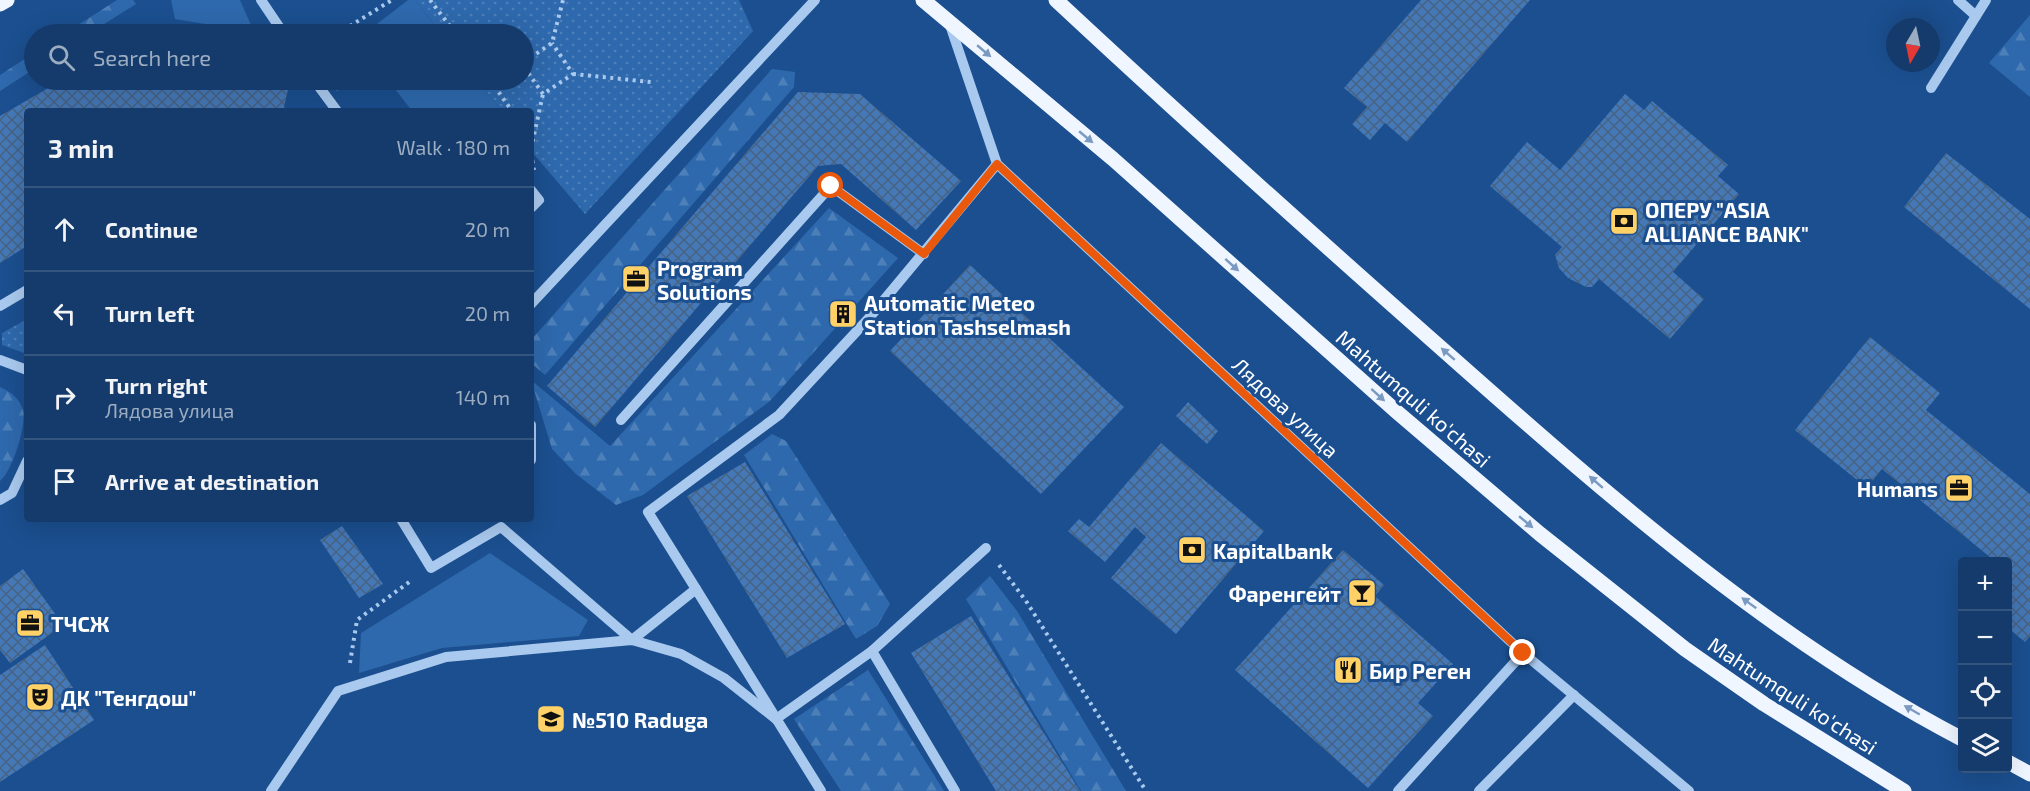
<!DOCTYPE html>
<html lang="en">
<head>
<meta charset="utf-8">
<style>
  :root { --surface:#143b6b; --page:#214673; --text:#f1f3f6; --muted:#9dadc1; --line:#33557e }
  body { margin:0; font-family:"Exo 2",sans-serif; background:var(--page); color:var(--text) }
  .controls { position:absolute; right:18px; bottom:18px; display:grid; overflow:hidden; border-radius:6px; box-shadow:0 6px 24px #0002 }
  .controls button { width:54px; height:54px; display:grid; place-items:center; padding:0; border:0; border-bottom:2px solid var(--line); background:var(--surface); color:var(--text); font:30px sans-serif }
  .compass { position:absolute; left:1886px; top:18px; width:54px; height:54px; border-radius:50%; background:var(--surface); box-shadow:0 6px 24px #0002; rotate:189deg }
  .stop { position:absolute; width:18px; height:18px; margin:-14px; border:4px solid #ea580c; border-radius:50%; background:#fff }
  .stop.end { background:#ea580c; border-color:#fff; box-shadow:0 2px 6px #0008 }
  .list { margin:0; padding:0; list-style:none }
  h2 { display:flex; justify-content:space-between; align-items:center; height:78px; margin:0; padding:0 24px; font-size:26px }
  h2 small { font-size:20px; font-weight:400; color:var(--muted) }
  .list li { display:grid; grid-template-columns:39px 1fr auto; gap:18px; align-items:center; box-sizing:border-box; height:84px; padding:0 24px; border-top:2px solid var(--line) }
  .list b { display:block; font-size:22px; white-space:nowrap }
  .list p { margin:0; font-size:20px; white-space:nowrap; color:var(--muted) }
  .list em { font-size:20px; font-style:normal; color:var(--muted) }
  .icon { flex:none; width:33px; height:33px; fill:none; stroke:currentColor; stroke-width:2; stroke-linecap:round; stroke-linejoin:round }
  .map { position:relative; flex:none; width:2030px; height:791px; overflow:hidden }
  .search { position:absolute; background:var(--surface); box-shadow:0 6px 24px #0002; left:24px; top:24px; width:510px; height:66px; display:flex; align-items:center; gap:15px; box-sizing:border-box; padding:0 21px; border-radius:33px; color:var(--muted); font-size:22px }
  .panel { position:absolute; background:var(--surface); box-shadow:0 6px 24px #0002; left:24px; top:108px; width:510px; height:414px; border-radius:6px }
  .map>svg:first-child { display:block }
</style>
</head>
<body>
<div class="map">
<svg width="2030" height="791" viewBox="0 0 2030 791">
  <defs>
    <pattern id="forest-firs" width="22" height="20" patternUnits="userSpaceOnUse" patternTransform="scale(1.5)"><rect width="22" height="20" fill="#2e69ad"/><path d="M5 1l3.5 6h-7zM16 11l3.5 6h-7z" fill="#4d80b9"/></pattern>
    <pattern id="park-dots" width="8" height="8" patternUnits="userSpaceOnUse" patternTransform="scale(1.5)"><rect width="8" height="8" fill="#2e69ad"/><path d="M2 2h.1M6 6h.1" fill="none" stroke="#4d80b9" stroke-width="1.8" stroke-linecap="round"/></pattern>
    <pattern id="building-cross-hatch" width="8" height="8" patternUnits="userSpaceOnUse" patternTransform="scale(1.5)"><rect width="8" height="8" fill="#4478b7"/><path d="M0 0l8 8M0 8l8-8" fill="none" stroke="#486282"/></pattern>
  </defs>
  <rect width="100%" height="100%" fill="#1b4f8f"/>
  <g fill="#2e69ad">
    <polygon points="171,0 240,0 254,32 175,19"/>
    <polygon points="408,0 415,0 442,34 364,34"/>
    <polygon points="388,80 477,80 502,111 412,111"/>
    <polygon points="490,553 588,620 579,636 442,648 359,673 361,633"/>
  </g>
  <g fill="url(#forest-firs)">
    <polygon points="117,0 133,0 136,4 88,34 64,34"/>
    <polygon points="2030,15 2030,97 1989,63"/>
    <polygon points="34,53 34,69 0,91 0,75"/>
    <polygon points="772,69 795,72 794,87 545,375 531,363 531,340"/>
    <polygon points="829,208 898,258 770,401 643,495 616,505 576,474 552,449 531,380 610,446"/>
    <path d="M0,387C11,392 19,398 23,410C27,424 12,472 0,481Z"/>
    <polygon points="772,434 786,441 890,604 877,626 856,639 744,455"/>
    <polygon points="990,576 1017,611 1126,791 1081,791 966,599"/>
    <polygon points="868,670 944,791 841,791 794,719"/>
  </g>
  <g fill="url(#park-dots)">
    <polygon points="415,0 739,0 753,31 585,214 531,151 531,111 502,111 477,80 524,80 524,34 442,34"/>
    <polygon points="27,319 27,354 2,345 2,333"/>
  </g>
  <g fill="url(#building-cross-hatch)">
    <polygon points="1421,0 1530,0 1407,142 1385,123 1370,140 1352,124 1367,107 1344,88"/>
    <polygon points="62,80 214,80 232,84 233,80 290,81 284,107 288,111 27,111 27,246 0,263 0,116"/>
    <polygon points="329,80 354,80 337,91"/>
    <polygon points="798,92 860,94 961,181 916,230 841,164 818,166 595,427 547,386"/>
    <polygon points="1625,94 1644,110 1652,101 1728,165 1718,176 1739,194 1673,272 1704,299 1670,339 1599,279 1592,287 1586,287 1568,278 1559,268 1555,255 1562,247 1490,186 1527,142 1560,170"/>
    <polygon points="1946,153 2030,219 2030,309 1904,207"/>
    <polygon points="970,265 1124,407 1041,494 890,351"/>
    <polygon points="845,300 857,310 842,329 829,318"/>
    <polygon points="1870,337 1940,393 1926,410 2030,494 2030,636 2025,642 2008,628 2008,562 1996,562 1882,469 1867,488 1795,430"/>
    <polygon points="1188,402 1218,431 1207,444 1176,416"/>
    <polygon points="1161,443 1264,531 1176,634 1111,578 1146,537 1135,527 1105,562 1068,531 1079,519 1089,527"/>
    <polygon points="745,462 845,624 787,658 687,496"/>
    <polygon points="342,526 383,584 359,598 320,540"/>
    <polygon points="1343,550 1384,585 1375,596 1453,664 1418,703 1433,716 1368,788 1235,670"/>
    <polygon points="23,569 63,625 10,663 0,650 0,586"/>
    <polygon points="971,616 1080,791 996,791 911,653"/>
    <polygon points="45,645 94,720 0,782 0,675"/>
  </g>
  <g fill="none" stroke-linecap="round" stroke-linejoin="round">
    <g stroke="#a9c9ee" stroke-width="4" stroke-dasharray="3 4.5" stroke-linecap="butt">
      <polyline points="430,0 456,34"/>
      <polyline points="337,34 392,0"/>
      <polyline points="524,62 552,43 563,0"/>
      <polyline points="524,67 543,94 573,74 552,43"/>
      <polyline points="573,74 651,82"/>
      <polyline points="490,80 512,111"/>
      <polyline points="531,149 543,94"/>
      <polyline points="531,153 534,170"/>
      <polyline points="999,565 1026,601 1146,791"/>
      <polyline points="350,663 357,620 412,580"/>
    </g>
    <g stroke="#a9c9ee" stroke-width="10">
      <polyline points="261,0 284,34"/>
      <polyline points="1958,0 1976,16"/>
      <polyline points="949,22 997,164 1523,653 1398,791"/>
      <polyline points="314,80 337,111"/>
      <polyline points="1931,88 1986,0"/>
      <polyline points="531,190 539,200 531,208"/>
      <polyline points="531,304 815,0"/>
      <polyline points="0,306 27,290"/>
      <polyline points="0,360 27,370"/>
      <polyline points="621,420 831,186 924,254"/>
      <polyline points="531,425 531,460"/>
      <polyline points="0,500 12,493 27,461"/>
      <polyline points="401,519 431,568 501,527 632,640 696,589 821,791"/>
      <polyline points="696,589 648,512 779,415 869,318 997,164"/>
      <polyline points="872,651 955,791"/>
      <polyline points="1523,653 1689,791"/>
      <polyline points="271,791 338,691 446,657 632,640 681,654 724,678 776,719 872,651 986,548"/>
      <polyline points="1479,791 1574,695"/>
    </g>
    <g stroke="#f0f6ff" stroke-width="15">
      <polyline points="923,0 1113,159 1397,412 1540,534 1685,649 1764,704 1904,791"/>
      <path d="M1056,0C1188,123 1323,244 1458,363C1615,502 1776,642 1962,739"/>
      <polyline points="0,4 7,0"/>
      <polyline points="2008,762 2030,774"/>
    </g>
  </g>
  <defs><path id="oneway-solid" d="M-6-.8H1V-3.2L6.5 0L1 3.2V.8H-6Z" transform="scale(1.5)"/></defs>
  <g fill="#7b9ac1">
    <use href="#oneway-solid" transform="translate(984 51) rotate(40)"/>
    <use href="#oneway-solid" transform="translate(1086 137) rotate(40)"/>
    <use href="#oneway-solid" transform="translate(1232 265) rotate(42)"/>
    <use href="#oneway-solid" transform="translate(1448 354) rotate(-139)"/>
    <use href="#oneway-solid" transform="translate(1378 395) rotate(42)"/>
    <use href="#oneway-solid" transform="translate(1596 482) rotate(-139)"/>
    <use href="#oneway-solid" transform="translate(1526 522) rotate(40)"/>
    <use href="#oneway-solid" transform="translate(1749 603) rotate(-144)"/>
    <use href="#oneway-solid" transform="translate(1912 710) rotate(-150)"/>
  </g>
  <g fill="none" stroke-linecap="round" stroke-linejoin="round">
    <polyline stroke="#ea580c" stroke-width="8" points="831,186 924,254 997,164 1523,653"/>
  </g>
  <defs>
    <g id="bank-square" transform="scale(1.5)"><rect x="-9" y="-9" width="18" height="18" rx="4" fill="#ffd166" stroke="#1b4f8f"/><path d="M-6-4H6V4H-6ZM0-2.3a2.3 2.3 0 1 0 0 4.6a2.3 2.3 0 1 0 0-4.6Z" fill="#111"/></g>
    <g id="office-square" transform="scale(1.5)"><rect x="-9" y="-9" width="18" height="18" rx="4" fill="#ffd166" stroke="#1b4f8f"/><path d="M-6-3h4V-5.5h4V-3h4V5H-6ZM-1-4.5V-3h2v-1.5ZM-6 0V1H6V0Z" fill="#111"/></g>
    <g id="building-square" transform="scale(1.5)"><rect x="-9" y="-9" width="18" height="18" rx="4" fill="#ffd166" stroke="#1b4f8f"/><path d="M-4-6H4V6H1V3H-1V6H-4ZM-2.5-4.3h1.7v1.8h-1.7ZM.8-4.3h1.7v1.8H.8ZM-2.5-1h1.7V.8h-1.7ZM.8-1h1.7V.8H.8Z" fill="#111"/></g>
    <g id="bar-square" transform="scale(1.5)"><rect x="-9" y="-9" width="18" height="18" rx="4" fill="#ffd166" stroke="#1b4f8f"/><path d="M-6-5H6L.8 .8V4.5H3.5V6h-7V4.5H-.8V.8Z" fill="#111"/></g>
    <g id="restaurant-square" transform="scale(1.5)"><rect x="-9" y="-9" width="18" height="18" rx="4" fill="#ffd166" stroke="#1b4f8f"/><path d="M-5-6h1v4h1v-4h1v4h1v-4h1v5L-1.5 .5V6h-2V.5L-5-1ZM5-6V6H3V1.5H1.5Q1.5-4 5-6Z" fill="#111"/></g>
    <g id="theatre-square" transform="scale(1.5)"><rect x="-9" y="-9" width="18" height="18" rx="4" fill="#ffd166" stroke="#1b4f8f"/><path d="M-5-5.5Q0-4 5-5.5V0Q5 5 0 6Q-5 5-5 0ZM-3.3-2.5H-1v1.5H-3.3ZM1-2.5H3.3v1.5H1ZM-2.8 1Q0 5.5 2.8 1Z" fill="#111"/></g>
    <g id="school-square" transform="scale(1.5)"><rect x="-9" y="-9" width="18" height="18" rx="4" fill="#ffd166" stroke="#1b4f8f"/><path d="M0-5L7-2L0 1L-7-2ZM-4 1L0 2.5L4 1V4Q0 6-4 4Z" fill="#111"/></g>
  </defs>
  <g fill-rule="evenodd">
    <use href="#bank-square" x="1624" y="221"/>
    <use href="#office-square" x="636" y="279"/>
    <use href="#building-square" x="843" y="314"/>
    <use href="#office-square" x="1959" y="488"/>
    <use href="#bank-square" x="1192" y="550"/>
    <use href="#bar-square" x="1362" y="593"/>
    <use href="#office-square" x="30" y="623"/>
    <use href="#restaurant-square" x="1348" y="670"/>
    <use href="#theatre-square" x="40" y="697"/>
    <use href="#school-square" x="551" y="719"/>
  </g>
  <g text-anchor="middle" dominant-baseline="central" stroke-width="6" stroke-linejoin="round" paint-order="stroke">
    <g font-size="21" font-weight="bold" fill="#fff" stroke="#1b4f8f" text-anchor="start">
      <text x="1645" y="209">ОПЕРУ "ASIA<tspan x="1645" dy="24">ALLIANCE BANK"</tspan></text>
      <text x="657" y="267">Program<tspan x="657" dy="24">Solutions</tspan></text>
      <text x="864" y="302">Automatic Meteo<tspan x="864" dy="24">Station Tashselmash</tspan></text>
      <text x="1938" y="488" text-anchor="end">Humans</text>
      <text x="1213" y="550">Kapitalbank</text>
      <text x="1341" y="593" text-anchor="end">Фаренгейт</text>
      <text x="51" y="623">ТЧСЖ</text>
      <text x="1369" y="670">Бир Реген</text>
      <text x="61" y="697">ДК "Тенгдош"</text>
      <text x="572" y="719">№510 Raduga</text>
    </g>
    <g font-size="21" fill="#fff" stroke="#1b4f8f">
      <text transform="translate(1414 398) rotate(41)">Mahtumquli ko'chasi</text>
      <text transform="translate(1286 407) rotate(43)">Лядова улица</text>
      <text transform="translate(1793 695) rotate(33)">Mahtumquli ko'chasi</text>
    </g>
  </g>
</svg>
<div class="controls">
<button>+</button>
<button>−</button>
<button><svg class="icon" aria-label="locate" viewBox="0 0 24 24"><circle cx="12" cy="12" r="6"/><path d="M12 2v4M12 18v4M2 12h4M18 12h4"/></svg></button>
<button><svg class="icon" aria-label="layers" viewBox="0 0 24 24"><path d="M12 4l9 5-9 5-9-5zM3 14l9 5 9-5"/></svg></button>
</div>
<svg class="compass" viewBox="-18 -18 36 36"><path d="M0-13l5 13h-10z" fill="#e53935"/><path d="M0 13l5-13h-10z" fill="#9dadc1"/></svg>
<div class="stop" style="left:831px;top:186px"></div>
<div class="stop end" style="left:1523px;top:653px"></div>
<div class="search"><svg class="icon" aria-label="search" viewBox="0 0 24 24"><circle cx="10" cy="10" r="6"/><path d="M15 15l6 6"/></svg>Search here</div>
<section class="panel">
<h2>3 min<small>Walk · 180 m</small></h2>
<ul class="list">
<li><svg class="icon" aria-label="ahead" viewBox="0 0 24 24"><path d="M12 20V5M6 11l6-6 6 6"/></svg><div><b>Continue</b></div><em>20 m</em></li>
<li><svg class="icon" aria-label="left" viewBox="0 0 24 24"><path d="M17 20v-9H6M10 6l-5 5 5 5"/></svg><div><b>Turn left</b></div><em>20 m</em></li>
<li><svg class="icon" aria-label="right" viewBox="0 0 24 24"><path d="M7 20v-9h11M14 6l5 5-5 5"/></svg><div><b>Turn right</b><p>Лядова улица</p></div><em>140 m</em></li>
<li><svg class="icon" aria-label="arrive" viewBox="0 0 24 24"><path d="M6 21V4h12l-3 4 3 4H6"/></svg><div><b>Arrive at destination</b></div></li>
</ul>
</section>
</div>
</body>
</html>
